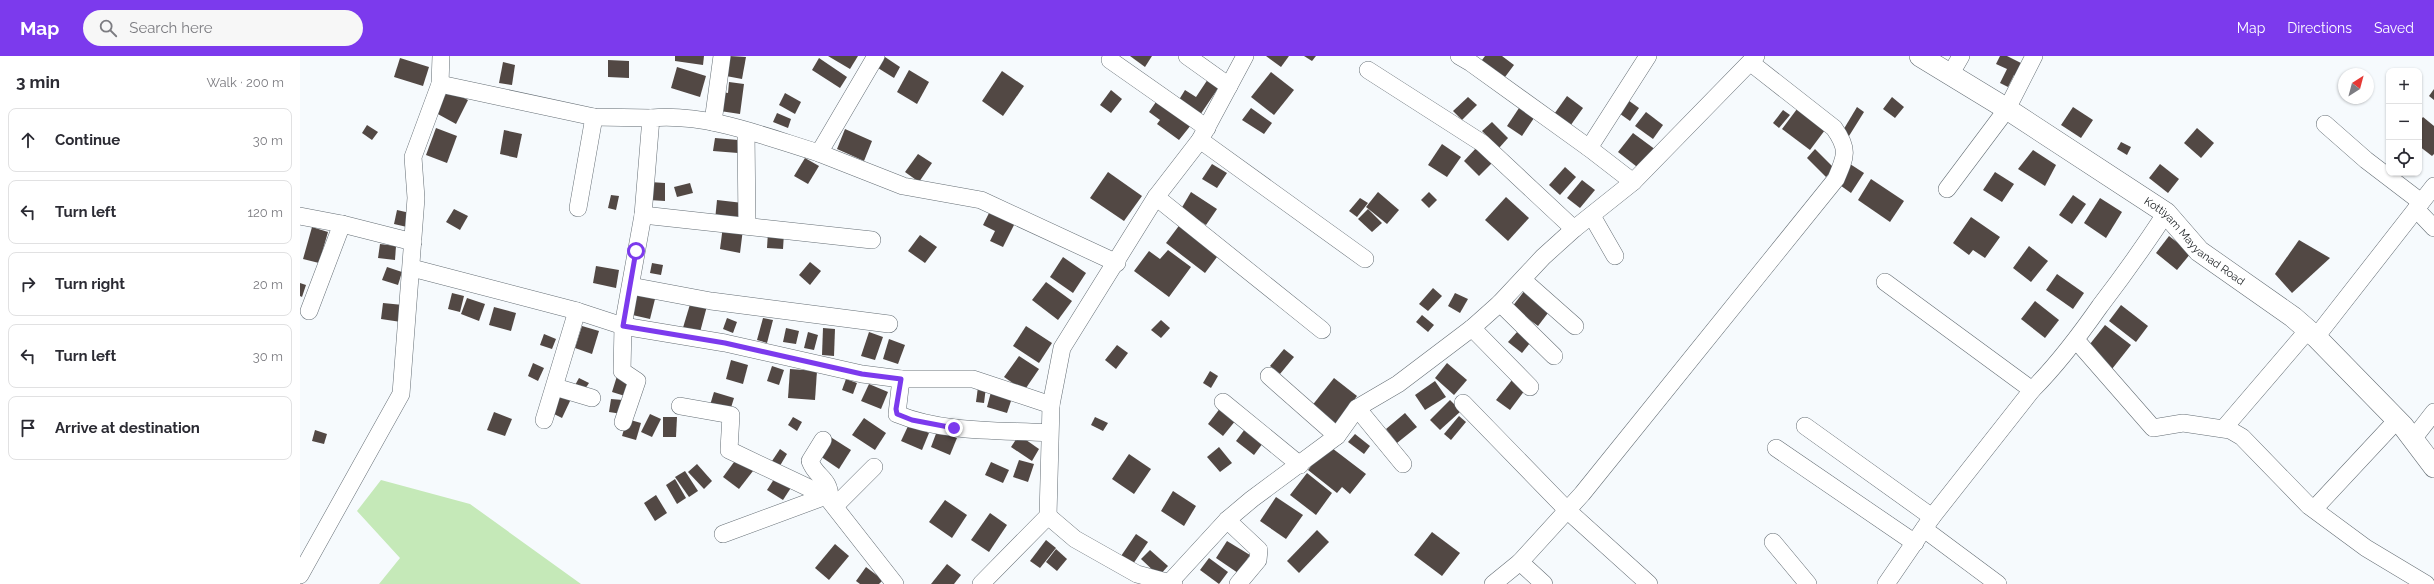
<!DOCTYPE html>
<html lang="en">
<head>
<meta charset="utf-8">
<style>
  :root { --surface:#fff; --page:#f7f7f7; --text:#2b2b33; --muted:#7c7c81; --line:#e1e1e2; --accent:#7c3aed }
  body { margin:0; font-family:Raleway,sans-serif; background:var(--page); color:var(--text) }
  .controls { position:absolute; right:12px; top:12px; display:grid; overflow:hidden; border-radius:8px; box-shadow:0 1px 3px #0004 }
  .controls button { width:36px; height:36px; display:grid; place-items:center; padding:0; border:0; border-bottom:1px solid var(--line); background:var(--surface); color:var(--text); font:20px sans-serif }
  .compass { position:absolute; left:2038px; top:12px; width:36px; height:36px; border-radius:50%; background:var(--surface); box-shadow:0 1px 3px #0004; rotate:36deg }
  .stop { position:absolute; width:12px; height:12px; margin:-9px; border:3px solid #7c3aed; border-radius:50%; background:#fff }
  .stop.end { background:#7c3aed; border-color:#fff; box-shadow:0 1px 4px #0008 }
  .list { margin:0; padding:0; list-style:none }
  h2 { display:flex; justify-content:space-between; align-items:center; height:52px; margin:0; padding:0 16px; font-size:17px }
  h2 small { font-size:13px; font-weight:400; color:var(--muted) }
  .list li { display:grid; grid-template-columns:26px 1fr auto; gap:12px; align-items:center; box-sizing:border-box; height:64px; margin:0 8px 8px; padding:0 8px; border:1px solid var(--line); border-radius:8px }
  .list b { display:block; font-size:15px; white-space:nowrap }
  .list em { font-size:13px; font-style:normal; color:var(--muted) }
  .icon { flex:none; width:22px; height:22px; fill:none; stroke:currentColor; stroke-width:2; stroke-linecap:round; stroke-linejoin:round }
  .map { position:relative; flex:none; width:2134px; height:528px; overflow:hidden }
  header { display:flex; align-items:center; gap:24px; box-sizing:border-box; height:56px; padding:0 20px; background:var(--accent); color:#fff }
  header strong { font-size:19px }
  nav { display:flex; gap:22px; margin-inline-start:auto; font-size:14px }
  .search { width:280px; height:36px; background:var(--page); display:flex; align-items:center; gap:10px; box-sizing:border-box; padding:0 14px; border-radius:22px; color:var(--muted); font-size:15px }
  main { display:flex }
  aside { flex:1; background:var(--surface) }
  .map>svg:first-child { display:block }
</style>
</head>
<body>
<header>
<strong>Map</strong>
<div class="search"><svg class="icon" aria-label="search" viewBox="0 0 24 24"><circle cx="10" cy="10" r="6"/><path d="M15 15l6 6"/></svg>Search here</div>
<nav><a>Map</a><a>Directions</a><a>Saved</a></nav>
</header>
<main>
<aside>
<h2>3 min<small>Walk · 200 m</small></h2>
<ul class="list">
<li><svg class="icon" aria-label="ahead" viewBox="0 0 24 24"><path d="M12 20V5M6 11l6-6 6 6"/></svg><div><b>Continue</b></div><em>30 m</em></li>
<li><svg class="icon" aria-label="left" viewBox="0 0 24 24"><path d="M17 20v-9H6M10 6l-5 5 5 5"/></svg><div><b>Turn left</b></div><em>120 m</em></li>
<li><svg class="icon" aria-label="right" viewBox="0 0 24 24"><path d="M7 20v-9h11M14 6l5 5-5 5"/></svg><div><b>Turn right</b></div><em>20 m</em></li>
<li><svg class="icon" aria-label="left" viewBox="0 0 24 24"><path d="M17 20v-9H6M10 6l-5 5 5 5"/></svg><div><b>Turn left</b></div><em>30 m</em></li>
<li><svg class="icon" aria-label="arrive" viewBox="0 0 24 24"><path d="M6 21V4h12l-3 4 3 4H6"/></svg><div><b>Arrive at destination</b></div></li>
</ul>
</aside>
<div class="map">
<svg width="2134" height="528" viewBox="0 0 2134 528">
  <rect width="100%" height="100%" fill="#f6fafd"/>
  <polygon fill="#c5e9b8" points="81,424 170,448 281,528 79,528 100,502 57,455"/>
  <g fill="#524844">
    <polygon points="375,0 404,0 403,9 375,5"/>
    <polygon points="429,0 446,1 442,23 426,20"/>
    <polygon points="528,0 558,0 550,13"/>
    <polygon points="830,0 852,0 845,11"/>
    <polygon points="966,0 989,0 981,11"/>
    <polygon points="1004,0 1016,0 1012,5"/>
    <polygon points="1185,0 1202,0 1214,9 1202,25 1179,8"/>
    <polygon points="1700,0 1707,0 1723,8 1717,21 1714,19 1708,31 1700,27 1707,13 1696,8"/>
    <polygon points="585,1 600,11 594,22 578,12"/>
    <polygon points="100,2 129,11 123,30 94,21"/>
    <polygon points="519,2 547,21 540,32 512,14"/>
    <polygon points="308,4 329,5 329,22 308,21"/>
    <polygon points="203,6 215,9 212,29 199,27"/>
    <polygon points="377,11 406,20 400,41 371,32"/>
    <polygon points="609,14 629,26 617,48 597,36"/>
    <polygon points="702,15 724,30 703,60 682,45"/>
    <polygon points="971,16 994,34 974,59 951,41"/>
    <polygon points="908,23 919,31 898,62 877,47 885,34 896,41"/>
    <polygon points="429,26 444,28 440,58 420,55 423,36 428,37"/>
    <polygon points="2134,33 2134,44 2129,40"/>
    <polygon points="148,34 168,44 156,68 136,57"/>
    <polygon points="811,34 822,43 811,57 800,49"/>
    <polygon points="485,37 501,46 495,58 479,49"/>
    <polygon points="1267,40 1283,52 1268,73 1252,61"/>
    <polygon points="1168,41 1177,49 1162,64 1153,55"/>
    <polygon points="1592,41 1604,51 1595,62 1583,53"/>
    <polygon points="1325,42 1339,52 1330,65 1316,55"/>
    <polygon points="858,43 891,69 879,84 857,68 860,64 849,56"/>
    <polygon points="1221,49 1236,59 1222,80 1207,70"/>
    <polygon points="1557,51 1564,56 1549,80 1542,76"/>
    <polygon points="1773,51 1793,64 1781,82 1761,69"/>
    <polygon points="951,52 972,67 964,78 942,64"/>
    <polygon points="1497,53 1525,74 1510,94 1482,73"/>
    <polygon points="1483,54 1490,59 1479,72 1473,67"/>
    <polygon points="1346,56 1363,69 1353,83 1335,70"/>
    <polygon points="477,57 491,63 488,72 473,66"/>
    <polygon points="2123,61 2134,70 2134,98 2132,100 2119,90 2119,66"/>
    <polygon points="1192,66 1208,82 1199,92 1182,75"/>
    <polygon points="67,69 78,76 72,84 62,77"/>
    <polygon points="136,72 157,80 147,107 126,99"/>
    <polygon points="1897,72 1914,87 1901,102 1884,87"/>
    <polygon points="545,73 572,85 564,105 537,93"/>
    <polygon points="204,74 222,78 217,102 200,98"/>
    <polygon points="1333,77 1356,94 1341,114 1318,96"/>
    <polygon points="415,82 438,84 438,97 413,95"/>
    <polygon points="1821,86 1831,91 1827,99 1817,93"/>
    <polygon points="1142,88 1161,101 1147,121 1128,109"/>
    <polygon points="1177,91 1193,106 1179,120 1164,105"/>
    <polygon points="1515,93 1534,112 1526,121 1507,102"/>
    <polygon points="1733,94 1756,109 1745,130 1718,113"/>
    <polygon points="618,98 632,107 619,126 605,116"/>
    <polygon points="505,102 519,110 508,128 494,120"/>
    <polygon points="912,108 927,117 917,132 902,123"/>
    <polygon points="1550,108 1564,117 1551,137 1537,127"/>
    <polygon points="1860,108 1879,123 1868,137 1849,122"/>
    <polygon points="1265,111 1276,121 1260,139 1249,129"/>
    <polygon points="808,116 842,140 824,165 790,142"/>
    <polygon points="1695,116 1714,128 1702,146 1683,134"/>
    <polygon points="1571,123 1604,145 1590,166 1558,144"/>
    <polygon points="1282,124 1295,134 1280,152 1267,142"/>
    <polygon points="350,126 365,127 365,145 349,144"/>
    <polygon points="390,127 393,137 377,141 374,131"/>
    <polygon points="891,136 917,153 906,169 881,153"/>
    <polygon points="1078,136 1099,154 1087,168 1066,151"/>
    <polygon points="1129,136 1137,144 1129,152 1121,144"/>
    <polygon points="311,139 319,140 316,154 308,152"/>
    <polygon points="1773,139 1786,148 1772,168 1759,159"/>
    <polygon points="1206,141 1229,162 1208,185 1185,164"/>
    <polygon points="1060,142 1068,147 1057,161 1049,155"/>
    <polygon points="1800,142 1822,156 1806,182 1784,167"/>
    <polygon points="417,144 443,147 441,167 415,164"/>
    <polygon points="154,153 168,160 160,174 146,166"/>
    <polygon points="1068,153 1082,167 1072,176 1058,163"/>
    <polygon points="97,154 110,157 107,171 94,168"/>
    <polygon points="690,155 715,167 703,191 690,185 695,175 683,169"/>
    <polygon points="1671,161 1700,181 1685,202 1673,194 1669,199 1653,187"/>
    <polygon points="881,167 920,197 905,217 866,187"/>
    <polygon points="423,170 443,173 440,197 420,193"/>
    <polygon points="12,171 28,176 19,207 3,203"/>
    <polygon points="468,176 484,177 483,193 467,192"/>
    <polygon points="620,179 637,191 625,207 608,195"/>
    <polygon points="1869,180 1891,197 1877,214 1856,197"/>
    <polygon points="1999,184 2030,202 1992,237 1975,218"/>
    <polygon points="80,188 96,190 95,204 78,202"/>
    <polygon points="1729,190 1748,205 1731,226 1713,212"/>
    <polygon points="868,194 891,211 869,241 834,215 849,195 860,203"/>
    <polygon points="763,201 786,217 773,237 750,221"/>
    <polygon points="510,206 521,215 510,229 499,219"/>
    <polygon points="352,207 363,209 361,219 350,217"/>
    <polygon points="296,210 319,214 316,232 293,227"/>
    <polygon points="87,211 102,216 98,229 82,224"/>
    <polygon points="1757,218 1784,237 1773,253 1746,234"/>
    <polygon points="746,226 772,245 758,264 732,244"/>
    <polygon points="0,227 6,229 2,241 0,240"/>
    <polygon points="1133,232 1142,240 1128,255 1119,248"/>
    <polygon points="1225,234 1251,253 1238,270 1212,251"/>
    <polygon points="152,237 164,240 160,256 148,253"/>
    <polygon points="1155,237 1168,243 1160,257 1148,250"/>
    <polygon points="333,238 355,243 350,263 328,258"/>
    <polygon points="167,242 185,248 179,265 161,258"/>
    <polygon points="391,245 407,250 399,280 382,275"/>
    <polygon points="1735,245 1759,264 1745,282 1721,263"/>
    <polygon points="83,247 103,249 101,266 81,263"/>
    <polygon points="1821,249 1848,270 1836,286 1809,265"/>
    <polygon points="194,251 216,257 211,275 189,269"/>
    <polygon points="1122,259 1134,269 1128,276 1116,266"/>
    <polygon points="427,262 437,266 433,277 423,273"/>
    <polygon points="463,262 473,264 467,287 457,284"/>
    <polygon points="861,264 870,272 861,282 851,274"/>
    <polygon points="1805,269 1831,289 1812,313 1786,293"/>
    <polygon points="282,270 299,275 292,298 275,292"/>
    <polygon points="726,270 752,287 739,307 713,290"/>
    <polygon points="486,272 499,275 496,288 483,286"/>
    <polygon points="523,272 535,273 534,300 522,299"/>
    <polygon points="508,276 518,279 514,294 504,292"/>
    <polygon points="569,276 583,281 575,304 561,300"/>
    <polygon points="1217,276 1230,287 1222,297 1208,286"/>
    <polygon points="244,278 256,283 252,293 240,289"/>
    <polygon points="589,283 605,289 598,308 583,303"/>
    <polygon points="817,289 828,297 816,313 805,304"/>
    <polygon points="984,293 994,301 980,318 970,310"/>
    <polygon points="719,300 739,313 724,335 704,321"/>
    <polygon points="431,304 448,309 443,328 426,323"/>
    <polygon points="233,307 244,312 238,325 228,320"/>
    <polygon points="1147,307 1167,324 1154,339 1135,322"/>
    <polygon points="472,310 484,314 479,329 467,325"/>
    <polygon points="490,313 517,315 515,344 488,342"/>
    <polygon points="910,315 918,320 911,332 903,327"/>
    <polygon points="317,320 330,324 325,340 312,336"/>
    <polygon points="279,322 289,327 283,336 274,331"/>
    <polygon points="1034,322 1057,340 1035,369 1011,351"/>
    <polygon points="546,323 557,327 553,338 542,334"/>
    <polygon points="1212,324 1225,334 1210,354 1196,344"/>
    <polygon points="1135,325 1146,341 1125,354 1115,339"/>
    <polygon points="569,328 588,336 581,353 561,345"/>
    <polygon points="678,331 686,331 684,347 676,346"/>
    <polygon points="414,336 434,342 430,355 410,349"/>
    <polygon points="691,336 712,342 707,357 687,351"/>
    <polygon points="259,337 271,343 262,362 250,356"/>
    <polygon points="311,343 323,344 322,358 309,356"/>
    <polygon points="1150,344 1161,355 1140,374 1130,364"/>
    <polygon points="921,351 936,364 923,380 908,368"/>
    <polygon points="194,356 212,363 205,380 187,374"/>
    <polygon points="1105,357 1117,371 1097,387 1086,373"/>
    <polygon points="350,358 361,363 352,381 341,376"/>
    <polygon points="1159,360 1166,366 1151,384 1144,378"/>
    <polygon points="363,361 377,361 376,381 363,381"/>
    <polygon points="493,361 502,366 497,375 488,369"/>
    <polygon points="795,361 808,367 803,375 791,369"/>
    <polygon points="564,362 586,377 575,394 552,379"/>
    <polygon points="327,363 341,367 336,384 322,380"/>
    <polygon points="609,368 629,377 622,394 601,385"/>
    <polygon points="945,373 963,387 954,399 936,385"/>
    <polygon points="15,374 27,378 24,388 12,385"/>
    <polygon points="637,375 657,382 650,399 631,391"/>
    <polygon points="1055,378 1070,390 1064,398 1048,386"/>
    <polygon points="719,379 739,393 732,405 711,391"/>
    <polygon points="529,380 551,394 539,413 517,398"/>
    <polygon points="1028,389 1066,418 1050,438 1042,431 1037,437 1008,414"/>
    <polygon points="919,391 932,407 920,416 907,401"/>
    <polygon points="480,393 487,398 478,413 470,408"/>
    <polygon points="829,398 851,413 834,438 812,423"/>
    <polygon points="437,402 453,415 439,433 423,421"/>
    <polygon points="719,404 734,408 728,426 713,421"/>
    <polygon points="691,406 709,414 703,427 685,419"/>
    <polygon points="397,408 412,425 404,433 388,416"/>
    <polygon points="385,415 398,435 389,441 375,421"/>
    <polygon points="478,417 494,427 483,444 467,434"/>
    <polygon points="1007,417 1032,437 1016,459 990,439"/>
    <polygon points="375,423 386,442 377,448 366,429"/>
    <polygon points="873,435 896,450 884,470 861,455"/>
    <polygon points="356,439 367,457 355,465 344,447"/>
    <polygon points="976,441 1003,459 986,483 960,465"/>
    <polygon points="645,444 667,459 652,482 629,466"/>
    <polygon points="690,457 707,469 689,496 671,484"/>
    <polygon points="1017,474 1029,486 999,517 987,505"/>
    <polygon points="1132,476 1160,497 1142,520 1114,499"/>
    <polygon points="836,478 848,486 831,511 819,503"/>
    <polygon points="746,484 756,492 740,512 730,505"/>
    <polygon points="927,485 950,499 938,517 916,502"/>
    <polygon points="535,488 549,500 529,524 515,512"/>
    <polygon points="756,493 767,503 757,515 746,506"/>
    <polygon points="850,494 868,510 859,520 841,503"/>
    <polygon points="909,502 928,516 919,528 900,514"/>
    <polygon points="647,508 661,519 654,528 631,528"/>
    <polygon points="566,511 583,524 579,528 560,528 556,525"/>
  </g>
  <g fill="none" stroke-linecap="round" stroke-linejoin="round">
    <g stroke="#656e75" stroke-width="18">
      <g id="minor">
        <polyline points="887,0 929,30"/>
        <polyline points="1159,0 1171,7 1289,92 1333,126"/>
        <polyline points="810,4 907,72"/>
        <polyline points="1068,14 1182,87 1274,173"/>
        <polyline points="1650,19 1661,0"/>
        <polyline points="140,28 294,61 351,62"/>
        <polyline points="413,66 422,0"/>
        <polyline points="2025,68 2066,104 2121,146"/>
        <polyline points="446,75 447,170"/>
        <polyline points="900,84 1065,203"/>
        <polyline points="1289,92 1348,0"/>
        <polyline points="519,97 603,130 681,144 817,207"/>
        <polyline points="1647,133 1707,53 1734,0"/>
        <polyline points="856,141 1022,274"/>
        <polyline points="278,152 294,61"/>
        <polyline points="2116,153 2134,172"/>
        <polyline points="343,159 572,184"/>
        <polyline points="0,160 42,168 113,186"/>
        <polyline points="1292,160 1315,200"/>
        <polyline points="112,212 277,255 323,270 425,287 562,318 601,323 673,323 751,349"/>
        <polyline points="1223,224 1275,270"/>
        <polyline points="1585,226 1732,334"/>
        <polyline points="331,230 411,245 589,268"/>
        <polyline points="1200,247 1254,300"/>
        <polyline points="9,255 42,168"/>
        <polyline points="1172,272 1230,331"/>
        <polyline points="2016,281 2134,130"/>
        <polyline points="1776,284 1853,372 1883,367 1930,374 1942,381 2009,450 2066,492 2126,528"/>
        <polyline points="969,320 1037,380"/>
        <path d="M601,323L597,358C643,377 700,374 749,377"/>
        <polyline points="255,331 292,342"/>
        <polyline points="923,346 1000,409"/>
        <polyline points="1163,347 1267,454 1349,528"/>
        <polyline points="380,350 431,359 429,394 526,440 595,528"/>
        <polyline points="1057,352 1103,408"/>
        <polyline points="244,364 277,255"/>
        <path d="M323,366L337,325L322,315L323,270L343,159L351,62C408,57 466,81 519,97L576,0"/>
        <polyline points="1505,370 1632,461"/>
        <polyline points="1924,372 2008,274"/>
        <polyline points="2113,383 2134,356"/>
        <path d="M523,384L510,405C516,422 530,421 530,443"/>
        <polyline points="1476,392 1615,487"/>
        <polyline points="535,450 574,411"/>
        <polyline points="2014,453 2097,364"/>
        <polyline points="748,460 775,483 837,518 874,528"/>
        <polyline points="927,464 959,494 958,504 938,528"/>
        <polyline points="1624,473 1698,528"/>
        <polyline points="423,478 526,440"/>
        <polyline points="1473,486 1508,528"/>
        <polyline points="1220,506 1244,528"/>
        <polyline points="0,519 101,338 116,142 113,101 140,28 141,0"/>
        <polyline points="870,526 927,464 952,443 1037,380 1057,352 1098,328 1172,272 1200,247 1243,201 1274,173 1333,126 1456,0"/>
        <polyline points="681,528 748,460 751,349 762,292 856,141 900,84 945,0"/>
        <path d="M1193,528L1220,506L1282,438L1536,123C1546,100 1549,93 1534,72L1451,7"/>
        <path d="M1586,528L1632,461L1732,334C1758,308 1779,280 1800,250C1823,220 1845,189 1866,157"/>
      </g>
    </g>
    <g stroke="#656e75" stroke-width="22">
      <g id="tertiary">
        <path id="s1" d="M1620,0L1707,53L1866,157L1899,195L1993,261L2016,281L2103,370L2134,411"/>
      </g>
    </g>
    <use href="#minor" stroke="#fff" stroke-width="17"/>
    <use href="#tertiary" stroke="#fff" stroke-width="21"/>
  </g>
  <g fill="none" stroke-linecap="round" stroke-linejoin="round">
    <polyline stroke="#7c3aed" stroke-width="5" points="336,195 323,270 425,287 562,318 601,323 596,353 597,358 612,364 654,372"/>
  </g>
  <g text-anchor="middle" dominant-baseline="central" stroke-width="4" stroke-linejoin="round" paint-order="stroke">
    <g font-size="11" fill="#1b1f22" stroke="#fff">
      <text stroke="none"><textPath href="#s1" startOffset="332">Kottiyam Mayyanad Road</textPath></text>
    </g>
  </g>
</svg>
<div class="controls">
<button>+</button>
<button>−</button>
<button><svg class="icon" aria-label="locate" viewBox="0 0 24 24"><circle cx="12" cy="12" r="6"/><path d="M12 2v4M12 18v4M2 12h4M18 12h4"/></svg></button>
</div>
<svg class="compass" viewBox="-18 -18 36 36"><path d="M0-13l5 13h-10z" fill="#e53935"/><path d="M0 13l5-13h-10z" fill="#7c7c81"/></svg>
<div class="stop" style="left:336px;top:195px"></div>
<div class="stop end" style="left:654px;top:372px"></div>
</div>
</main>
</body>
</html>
